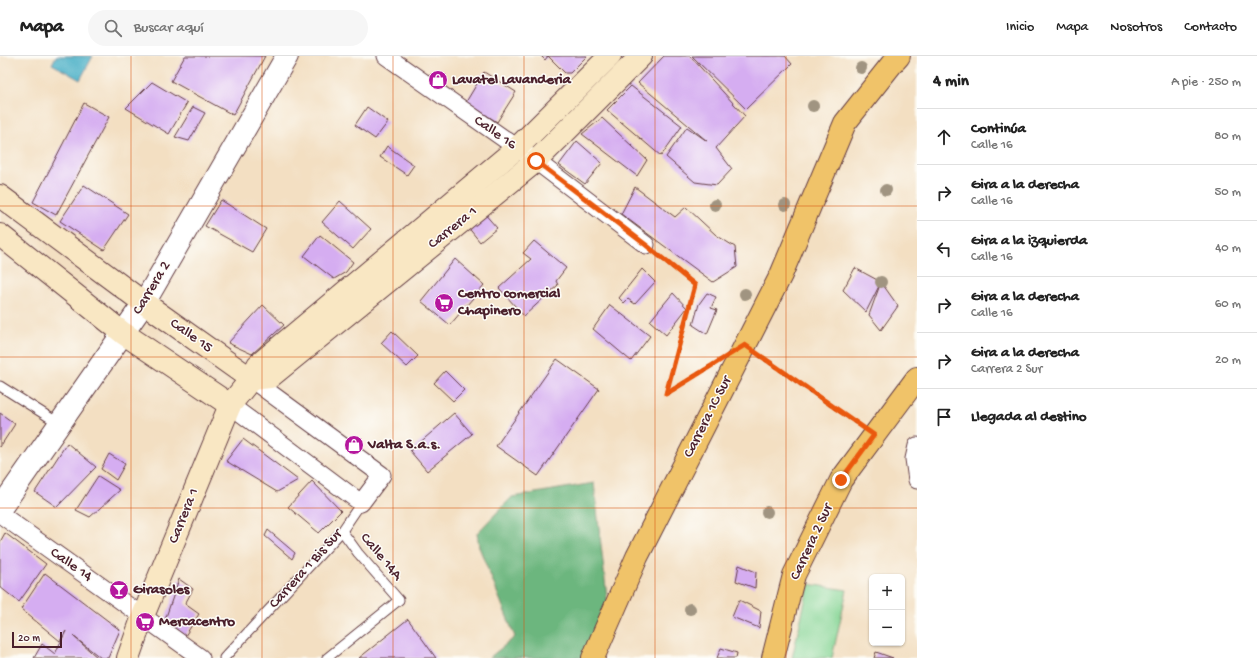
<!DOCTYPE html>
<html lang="es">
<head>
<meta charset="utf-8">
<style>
  :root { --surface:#fff; --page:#f6f6f6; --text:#222; --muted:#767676; --line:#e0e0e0 }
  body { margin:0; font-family:"Gochi Hand",sans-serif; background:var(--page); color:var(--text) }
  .controls { position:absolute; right:12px; bottom:12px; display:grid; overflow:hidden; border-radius:6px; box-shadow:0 1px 3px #0004 }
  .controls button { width:36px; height:36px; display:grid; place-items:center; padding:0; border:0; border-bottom:1px solid var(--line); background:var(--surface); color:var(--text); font:20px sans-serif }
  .scale { position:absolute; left:12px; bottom:10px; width:50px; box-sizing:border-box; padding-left:4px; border:2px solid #4a1f2b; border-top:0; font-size:11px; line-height:14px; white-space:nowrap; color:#4a1f2b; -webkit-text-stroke:3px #fdfcf7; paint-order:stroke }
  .stop { position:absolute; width:12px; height:12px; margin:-9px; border:3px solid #ea580c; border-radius:50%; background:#fff }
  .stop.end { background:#ea580c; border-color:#fff; box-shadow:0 1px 4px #0008 }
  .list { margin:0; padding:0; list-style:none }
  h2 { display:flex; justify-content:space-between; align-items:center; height:52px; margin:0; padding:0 16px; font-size:17px }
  h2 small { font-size:13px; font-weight:400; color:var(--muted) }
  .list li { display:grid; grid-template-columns:26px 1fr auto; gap:12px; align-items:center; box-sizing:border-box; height:56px; padding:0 16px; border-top:1px solid var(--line) }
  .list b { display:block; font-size:15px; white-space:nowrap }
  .list p { margin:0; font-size:13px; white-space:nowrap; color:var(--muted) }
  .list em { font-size:13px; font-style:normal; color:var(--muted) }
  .icon { flex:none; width:22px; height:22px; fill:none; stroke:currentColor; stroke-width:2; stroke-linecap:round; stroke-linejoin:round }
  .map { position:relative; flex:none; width:917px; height:602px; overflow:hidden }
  header { display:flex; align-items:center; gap:24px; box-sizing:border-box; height:56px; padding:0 20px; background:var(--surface); border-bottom:1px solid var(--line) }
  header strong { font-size:19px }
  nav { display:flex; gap:22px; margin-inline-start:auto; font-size:14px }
  .search { width:280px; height:36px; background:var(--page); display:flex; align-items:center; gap:10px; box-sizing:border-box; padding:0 14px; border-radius:22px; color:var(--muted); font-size:15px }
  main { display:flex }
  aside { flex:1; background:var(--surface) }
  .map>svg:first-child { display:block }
</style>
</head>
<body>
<header>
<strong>Mapa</strong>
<div class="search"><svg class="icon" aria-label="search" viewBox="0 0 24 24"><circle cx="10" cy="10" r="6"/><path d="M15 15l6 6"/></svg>Buscar aquí</div>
<nav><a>Inicio</a><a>Mapa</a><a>Nosotros</a><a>Contacto</a></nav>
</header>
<main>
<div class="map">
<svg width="917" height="602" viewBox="0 0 917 602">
  <rect width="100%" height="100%" fill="#fdfcf7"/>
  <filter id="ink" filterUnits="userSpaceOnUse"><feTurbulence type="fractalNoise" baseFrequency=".025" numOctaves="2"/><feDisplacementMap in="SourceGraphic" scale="8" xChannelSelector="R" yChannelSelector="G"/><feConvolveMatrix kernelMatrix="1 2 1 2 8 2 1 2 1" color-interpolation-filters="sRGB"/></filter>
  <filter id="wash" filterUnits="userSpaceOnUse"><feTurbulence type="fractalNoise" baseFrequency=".012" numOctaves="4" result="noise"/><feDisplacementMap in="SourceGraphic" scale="16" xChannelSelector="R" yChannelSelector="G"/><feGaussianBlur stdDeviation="0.9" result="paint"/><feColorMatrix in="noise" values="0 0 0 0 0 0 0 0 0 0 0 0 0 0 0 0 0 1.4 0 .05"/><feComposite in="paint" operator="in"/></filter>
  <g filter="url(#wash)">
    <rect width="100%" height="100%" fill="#f3dfc2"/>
    <polygon fill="#86d595" stroke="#687a60" points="809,528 847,534 832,602 792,602"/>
    <polygon fill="#6cb67e" stroke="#5b6a54" points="594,427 608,550 582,602 489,602 515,581 479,491 477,477 512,441"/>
    <polygon fill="#47afc6" stroke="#486778" points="56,0 93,0 80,24 52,8"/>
    <g id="blocks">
      <g fill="#d5adf1">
        <polygon points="185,0 265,0 233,59 171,25"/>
        <polygon points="541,0 587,0 570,17 565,17 548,0 545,4"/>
        <polygon points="664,0 690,0 745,60 716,92 732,113 717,129 695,126 666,101 687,71 707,85 638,27"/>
        <polygon points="692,0 785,0 792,8 746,53"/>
        <polygon points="484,16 516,36 497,66 466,46"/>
        <polygon points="152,26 187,47 169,78 126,52"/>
        <polygon points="631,30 682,70 661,100 607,54"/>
        <polygon points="84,47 109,61 56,159 33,146"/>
        <polygon points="193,51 205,57 189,85 175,81"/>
        <polygon points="367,51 388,66 375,83 355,69"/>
        <polygon points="602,62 647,104 637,120 582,78"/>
        <polygon points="577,85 602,107 585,128 559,109"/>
        <polygon points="387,90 414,109 407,119 380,101"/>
        <polygon points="84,129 128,158 104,194 60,165"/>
        <polygon points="635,131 675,161 686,151 716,179 735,191 737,211 713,226 621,158"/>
        <polygon points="221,144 266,173 252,196 205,170"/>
        <polygon points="340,145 371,173 353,193 322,166"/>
        <polygon points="483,156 497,172 480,186 467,170"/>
        <polygon points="320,179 353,206 346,216 334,223 304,200"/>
        <polygon points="534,185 566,212 556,225 558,229 524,260 499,232 531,203 523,197"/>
        <polygon points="455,203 484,229 450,269 421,245"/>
        <polygon points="855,212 881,226 898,250 881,274 869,259 881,226 866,256 843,234"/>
        <polygon points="642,213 655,226 635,248 628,243 624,247 619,242"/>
        <polygon points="673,237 687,252 666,279 650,265"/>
        <polygon points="707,237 716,241 711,252 717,254 707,278 693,269 699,248"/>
        <polygon points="263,249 284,269 252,298 228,287"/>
        <polygon points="610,249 650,280 631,305 593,273"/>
        <polygon points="392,275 418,300 407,311 381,287"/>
        <polygon points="557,303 599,333 538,420 496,390"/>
        <polygon points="445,315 464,334 453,345 434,327"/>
        <polygon points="0,357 15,368 0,391"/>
        <polygon points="454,357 472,378 427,415 410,395"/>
        <polygon points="243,383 298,424 277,436 226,405"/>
        <polygon points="67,387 96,411 57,451 35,436"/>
        <polygon points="109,398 125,408 116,424 101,413"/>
        <polygon points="98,420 120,434 90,461 76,454"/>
        <polygon points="312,425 341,455 319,477 288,451"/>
        <polygon points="268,474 295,497 292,503 265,480"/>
        <polygon points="5,477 46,508 19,546 0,531 0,486"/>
        <polygon points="739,509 756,516 755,532 736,525"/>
        <polygon points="45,517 120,574 108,602 101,602 73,580 98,602 34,602 42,588 55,598 66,575 60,585 21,553"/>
        <polygon points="179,523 193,533 185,548 199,558 185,580 165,564"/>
        <polygon points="739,544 761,555 759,572 732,561"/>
        <polygon points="408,563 436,602 359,602"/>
        <polygon points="721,592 737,597 736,602 717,602"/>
        <polygon points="876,596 893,602 874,602"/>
      </g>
    </g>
  </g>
  <g filter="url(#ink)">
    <use href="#blocks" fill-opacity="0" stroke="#633c42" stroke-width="1"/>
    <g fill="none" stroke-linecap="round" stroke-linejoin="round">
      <g stroke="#633c42" stroke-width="11">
        <g id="service">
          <polyline points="0,330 60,368"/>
          <polyline points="224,602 342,475 361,447"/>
          <polyline points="327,602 399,544 358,497 342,475"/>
        </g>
      </g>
      <g stroke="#633c42" stroke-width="19">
        <g id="minor">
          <polyline points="386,0 536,105 646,189"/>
          <polyline points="230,349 361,447 382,419 251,323"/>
          <polyline points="917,390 914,403 917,424"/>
          <polyline points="0,458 201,602"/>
        </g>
      </g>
      <g stroke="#633c42" stroke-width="24">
        <polyline id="tertiary" points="0,453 144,247 287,0"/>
      </g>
      <g stroke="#633c42" stroke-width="24">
        <g id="secondary">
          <polyline points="0,140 144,247 251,323"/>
          <polyline points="0,179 123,277 230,349"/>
          <polyline points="251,323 270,321 536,105 641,0"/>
          <polyline points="128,602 143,560 230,349 251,323 258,309 517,92 610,0"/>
        </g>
      </g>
      <g stroke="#633c42" stroke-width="24">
        <g id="primary">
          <polyline points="593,602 637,501 781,219 845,67 891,9 899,0"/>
          <polyline points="773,602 794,519 841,424 917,322"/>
        </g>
      </g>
      <g stroke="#633c42" stroke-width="2.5" stroke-dasharray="3 3" stroke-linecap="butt">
        <polyline points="658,199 695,229 666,338 714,308"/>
        <polyline points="760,300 859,369"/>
      </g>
      <use href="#service" stroke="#fff" stroke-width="9"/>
      <use href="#minor" stroke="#fff" stroke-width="17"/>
      <use href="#tertiary" stroke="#fff" stroke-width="22"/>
      <use href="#secondary" stroke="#f9e7c3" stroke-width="22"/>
      <use href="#primary" stroke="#f0c369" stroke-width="22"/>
    </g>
    <g fill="#a09481">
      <circle cx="861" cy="12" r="6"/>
      <circle cx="813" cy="50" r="6"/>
      <circle cx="886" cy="134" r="6"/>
      <circle cx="715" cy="149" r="6"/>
      <circle cx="785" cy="149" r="6"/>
      <circle cx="881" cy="226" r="6"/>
      <circle cx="745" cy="238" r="6"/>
      <circle cx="767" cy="456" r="6"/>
      <circle cx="690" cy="553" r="6"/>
    </g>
  </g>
  <g fill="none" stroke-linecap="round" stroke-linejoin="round" filter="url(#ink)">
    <polyline stroke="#ea580c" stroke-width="5" points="536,105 646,189 695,229 666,338 745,289 874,379 841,424"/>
  </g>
  <path fill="none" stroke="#d8530f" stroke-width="1" stroke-opacity="0.55" d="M131,0V602M262,0V602M393,0V602M524,0V602M655,0V602M786,0V602M0,150H917M0,301H917M0,452H917"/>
  <defs>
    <g id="shop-disc" transform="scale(1)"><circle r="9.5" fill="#b5179e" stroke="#fdfcf7"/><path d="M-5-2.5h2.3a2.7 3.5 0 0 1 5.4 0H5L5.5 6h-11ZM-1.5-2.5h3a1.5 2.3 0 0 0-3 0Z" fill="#fff"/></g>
    <g id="supermarket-disc" transform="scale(1)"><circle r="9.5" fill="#b5179e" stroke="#fdfcf7"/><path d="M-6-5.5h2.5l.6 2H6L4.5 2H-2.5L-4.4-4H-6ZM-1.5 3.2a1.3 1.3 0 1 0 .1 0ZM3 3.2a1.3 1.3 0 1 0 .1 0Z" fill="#fff"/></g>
    <g id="bar-disc" transform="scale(1)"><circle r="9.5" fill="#b5179e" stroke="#fdfcf7"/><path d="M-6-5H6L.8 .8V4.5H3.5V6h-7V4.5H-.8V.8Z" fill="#fff"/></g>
  </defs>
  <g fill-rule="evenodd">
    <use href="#shop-disc" x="438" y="24"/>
    <use href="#supermarket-disc" x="444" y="247"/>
    <use href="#shop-disc" x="354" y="389"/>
    <use href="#bar-disc" x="119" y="534"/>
    <use href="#supermarket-disc" x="145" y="566"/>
  </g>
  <g text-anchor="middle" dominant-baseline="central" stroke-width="3" stroke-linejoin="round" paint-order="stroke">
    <g font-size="15" font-weight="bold" fill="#4a1f2b" stroke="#fdfcf7" text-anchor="start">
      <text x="452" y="24">Lavatel Lavanderia</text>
      <text x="458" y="238">Centro comercial<tspan x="458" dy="17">Chapinero</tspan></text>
      <text x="368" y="389">Valta S.a.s.</text>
      <text x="133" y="534">Girasoles</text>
      <text x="159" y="566">Mercacentro</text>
    </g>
    <g font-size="15" fill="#4a1f2b" stroke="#fdfcf7">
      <text transform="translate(495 77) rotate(35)">Calle 16</text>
      <text transform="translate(453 172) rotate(-39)">Carrera 1</text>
      <text transform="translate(152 232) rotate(-59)">Carrera 2</text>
      <text transform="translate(191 280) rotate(35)">Calle 15</text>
      <text transform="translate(708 361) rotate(-63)">Carrera 1C Sur</text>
      <text transform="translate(184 460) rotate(-68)">Carrera 1</text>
      <text transform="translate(812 486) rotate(-65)">Carrera 2 Sur</text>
      <text transform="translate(381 501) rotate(50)">Calle 14A</text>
      <text transform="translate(71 509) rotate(35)">Calle 14</text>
      <text transform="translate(306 513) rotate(-48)">Carrera 1 Bis Sur</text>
    </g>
  </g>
</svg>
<div class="controls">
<button>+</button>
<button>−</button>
</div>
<div class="scale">20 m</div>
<div class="stop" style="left:536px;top:105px"></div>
<div class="stop end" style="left:841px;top:424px"></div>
</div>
<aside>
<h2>4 min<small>A pie · 250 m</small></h2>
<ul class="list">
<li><svg class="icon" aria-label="ahead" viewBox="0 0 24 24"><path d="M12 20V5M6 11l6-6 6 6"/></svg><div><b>Continúa</b><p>Calle 16</p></div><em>80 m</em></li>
<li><svg class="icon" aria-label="right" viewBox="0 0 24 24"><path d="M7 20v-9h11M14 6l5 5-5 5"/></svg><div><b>Gira a la derecha</b><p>Calle 16</p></div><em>50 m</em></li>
<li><svg class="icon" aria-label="left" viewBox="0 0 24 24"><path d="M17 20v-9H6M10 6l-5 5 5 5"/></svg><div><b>Gira a la izquierda</b><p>Calle 16</p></div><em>40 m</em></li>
<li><svg class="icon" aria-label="right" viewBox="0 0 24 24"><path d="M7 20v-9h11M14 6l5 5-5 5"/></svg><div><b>Gira a la derecha</b><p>Calle 16</p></div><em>60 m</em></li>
<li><svg class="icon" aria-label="right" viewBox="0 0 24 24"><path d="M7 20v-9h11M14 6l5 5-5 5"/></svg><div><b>Gira a la derecha</b><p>Carrera 2 Sur</p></div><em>20 m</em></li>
<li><svg class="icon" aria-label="arrive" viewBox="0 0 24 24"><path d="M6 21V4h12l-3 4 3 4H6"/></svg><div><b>Llegada al destino</b></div></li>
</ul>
</aside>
</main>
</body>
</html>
